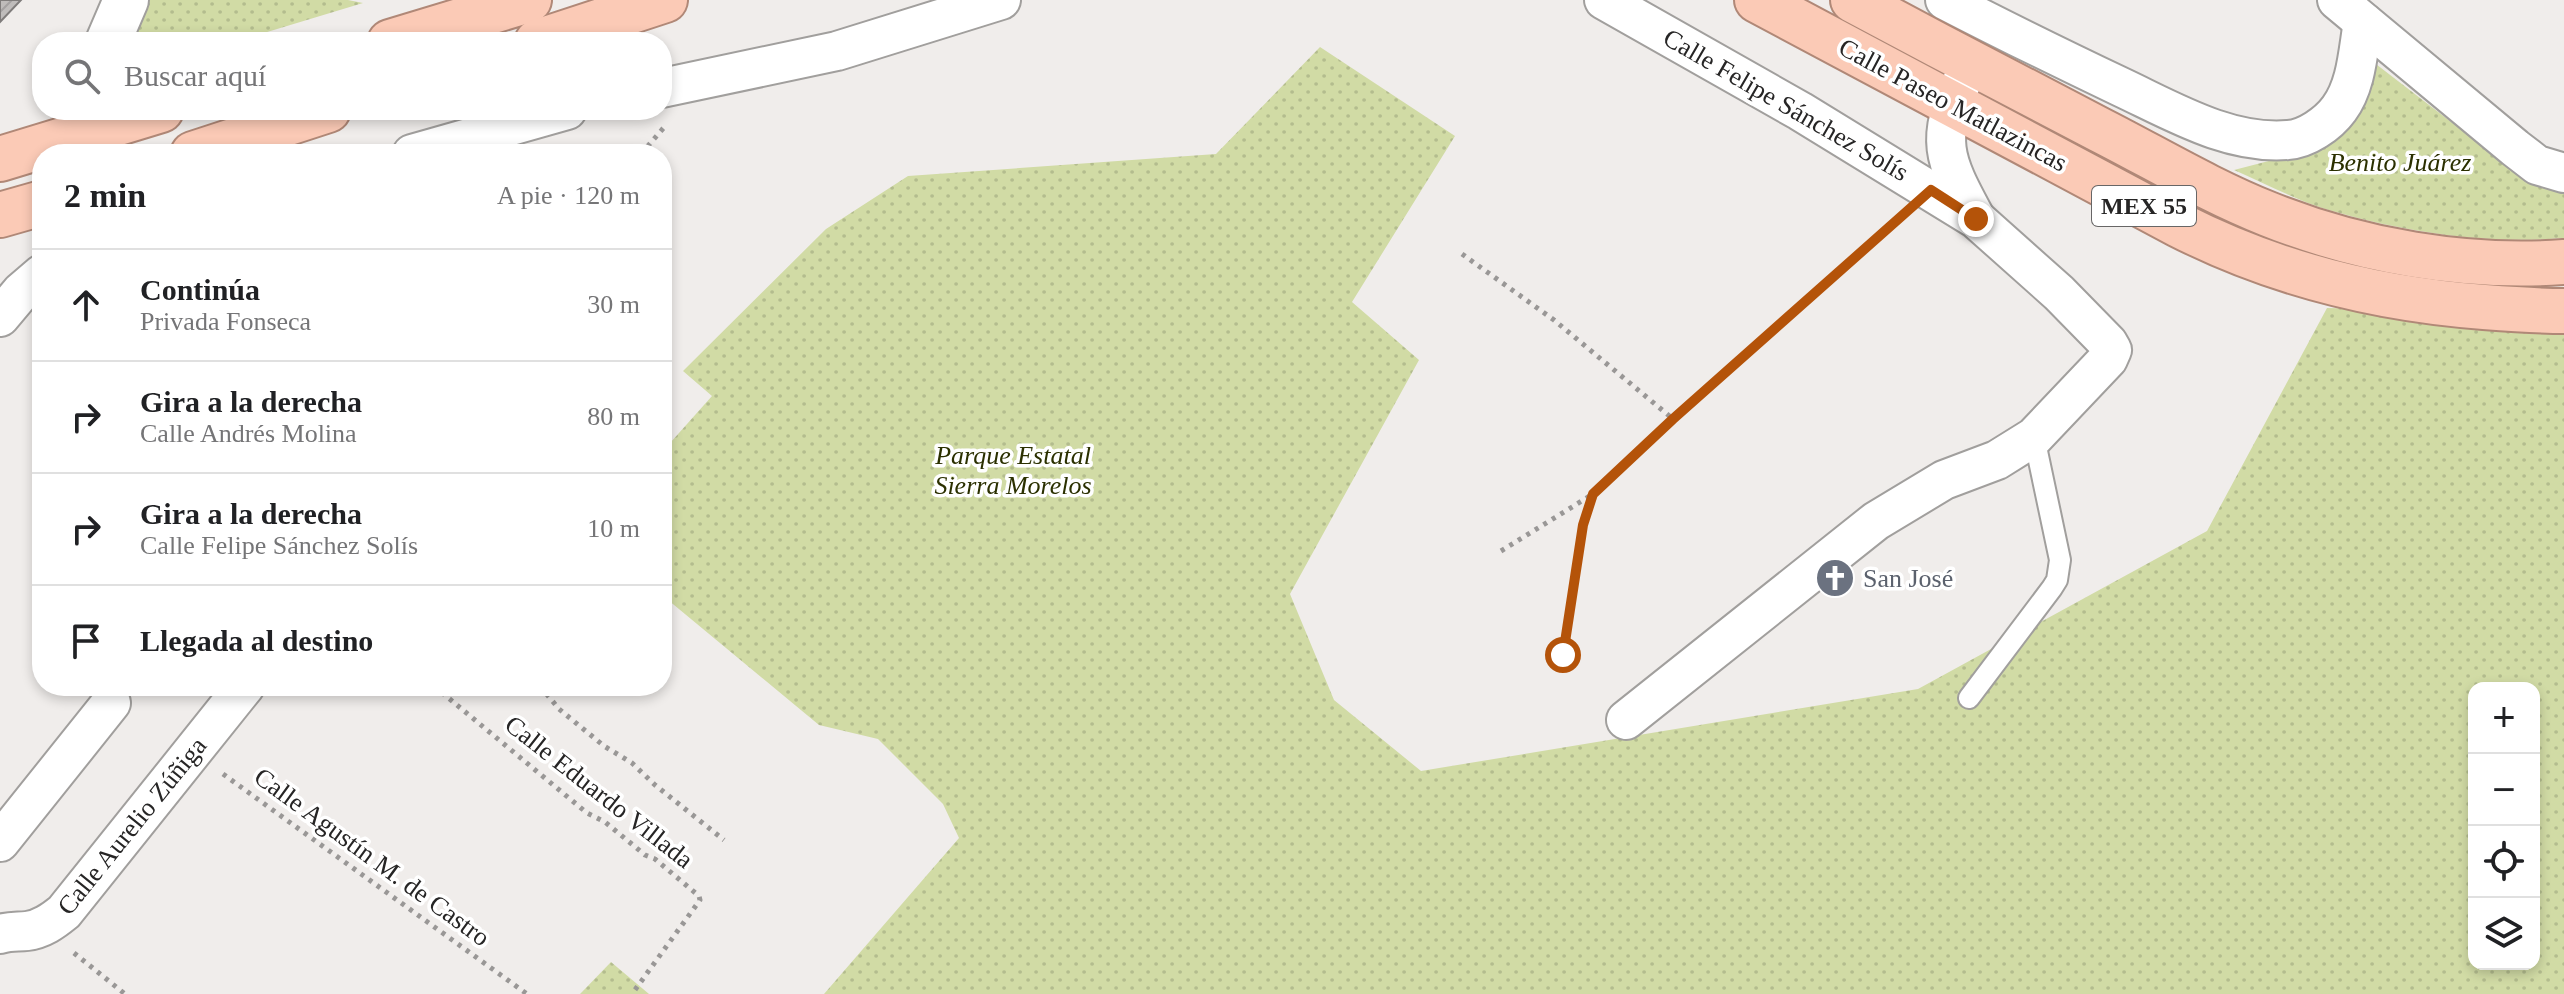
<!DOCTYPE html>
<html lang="es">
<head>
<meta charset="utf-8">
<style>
  :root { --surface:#fff; --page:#f6f6f6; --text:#202124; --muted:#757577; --line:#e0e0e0 }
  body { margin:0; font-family:Georgia,serif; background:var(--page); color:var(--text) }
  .controls { position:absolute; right:24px; bottom:24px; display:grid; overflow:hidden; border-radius:16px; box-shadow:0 4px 12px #0003 }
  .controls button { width:72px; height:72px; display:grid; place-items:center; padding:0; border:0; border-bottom:2px solid var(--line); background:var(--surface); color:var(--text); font:40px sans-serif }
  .stop { position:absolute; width:24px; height:24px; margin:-18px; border:6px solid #b45309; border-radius:50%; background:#fff }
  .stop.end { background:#b45309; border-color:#fff; box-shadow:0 2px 8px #0008 }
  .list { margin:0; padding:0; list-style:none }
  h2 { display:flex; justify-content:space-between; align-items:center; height:104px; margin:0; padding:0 32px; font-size:34px }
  h2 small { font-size:26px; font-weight:400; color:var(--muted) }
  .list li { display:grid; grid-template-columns:52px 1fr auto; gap:24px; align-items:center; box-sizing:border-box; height:112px; padding:0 32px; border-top:2px solid var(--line) }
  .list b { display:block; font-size:30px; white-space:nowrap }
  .list p { margin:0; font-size:26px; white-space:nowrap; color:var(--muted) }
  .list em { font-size:26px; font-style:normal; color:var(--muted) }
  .icon { flex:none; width:44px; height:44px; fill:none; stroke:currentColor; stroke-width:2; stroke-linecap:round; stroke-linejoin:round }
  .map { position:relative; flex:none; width:2564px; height:994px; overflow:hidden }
  .search { position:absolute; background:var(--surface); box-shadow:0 4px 12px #0003; left:32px; top:32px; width:640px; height:88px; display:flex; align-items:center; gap:20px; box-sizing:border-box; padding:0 28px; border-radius:32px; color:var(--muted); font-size:30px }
  .panel { position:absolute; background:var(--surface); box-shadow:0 4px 12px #0003; left:32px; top:144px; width:640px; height:552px; border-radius:32px }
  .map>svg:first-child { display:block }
</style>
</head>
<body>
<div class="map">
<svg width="2564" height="994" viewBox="0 0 2564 994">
  <defs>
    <pattern id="park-dots" width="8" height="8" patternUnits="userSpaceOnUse" patternTransform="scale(2)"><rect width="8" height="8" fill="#d1dba5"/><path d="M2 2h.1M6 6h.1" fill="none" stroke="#b3bc8e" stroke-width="1.8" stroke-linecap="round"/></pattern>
    <pattern id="building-hatch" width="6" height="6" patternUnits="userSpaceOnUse" patternTransform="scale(2)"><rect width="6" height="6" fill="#bfbcbb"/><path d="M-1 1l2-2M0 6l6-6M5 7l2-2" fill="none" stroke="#a4a1a1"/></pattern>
  </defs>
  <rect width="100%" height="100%" fill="#f0edeb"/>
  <g fill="url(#park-dots)" fill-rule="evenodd">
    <polygon points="148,0 348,0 363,3 234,42 131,42"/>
    <path d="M1320,47L1455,136L1352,302L1419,360L1290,594L1334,700L1421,771L1918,689L2207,531L2327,308L2564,313V994H824L959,838L943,804L878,739L819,725L662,595V452L712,396L683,371L826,229L908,176L1216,154ZM2474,688H2534V964H2474Z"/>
    <path d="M2372,61L2533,185L2564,190V238C2482,245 2397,231 2319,207C2290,197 2262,182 2234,170L2303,152L2345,132L2362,102Z"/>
    <polygon points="611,962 649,994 580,994"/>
  </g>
  <polygon fill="url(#building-hatch)" stroke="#7f7c7b" stroke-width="2" points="0,0 21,0 0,22"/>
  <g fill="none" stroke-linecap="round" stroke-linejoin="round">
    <g stroke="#a19f9d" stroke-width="24">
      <polyline id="service" points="1969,698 2052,588 2057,580 2060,560 2034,437"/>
    </g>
    <g stroke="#a19f9d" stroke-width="42">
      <g id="minor">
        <polyline points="1604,0 1800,111 1976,219 2059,293 2108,343 2112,350 2108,359 2034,437 1997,460 1944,480 1876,521 1626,720"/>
        <path d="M1945,0C2003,30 2062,59 2121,87C2172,111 2229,145 2288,140C2306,139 2328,124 2339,109C2357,85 2358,50 2363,22"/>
        <polyline points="2337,0 2515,148 2537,165 2564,173"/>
        <path d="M1964,77C1935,140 1943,158 1975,217"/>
        <polyline points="662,88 837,51 1001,0"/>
        <polyline points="412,154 567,110"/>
        <polyline points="0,317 21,292 42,274"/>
        <polyline points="0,842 111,703"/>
        <path d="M0,934C9,931 18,932 27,931C42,929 53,921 64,912L245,686"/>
      </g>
    </g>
    <g stroke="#a19f9d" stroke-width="48">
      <polyline id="secondary" points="108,42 126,0"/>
    </g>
    <g stroke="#b08877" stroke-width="48">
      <g id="trunk">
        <path d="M1757,0L2179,225C2275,274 2377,299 2484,307C2511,309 2538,311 2564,311"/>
        <path d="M1853,0C1935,44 2017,87 2100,130C2155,158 2210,191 2268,214C2360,251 2465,269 2564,262"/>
        <polyline points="390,42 529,0"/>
        <polyline points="537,42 665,0"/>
        <polyline points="193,154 328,110"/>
        <polyline points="0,159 161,110"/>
        <polyline points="0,215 42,203"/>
      </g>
    </g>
    <g stroke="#999796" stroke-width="5" stroke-dasharray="4 6" stroke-linecap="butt">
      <polyline points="641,154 666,125"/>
      <polyline points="1462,254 1554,320 1673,419"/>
      <polyline points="1501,551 1593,494 1673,419 1900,217"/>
      <polyline points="1563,655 1583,525 1592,494"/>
      <polyline points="434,686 587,813 605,822 645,855 655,859 699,896 700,900 632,994"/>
      <polyline points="540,686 559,709 604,746 632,763 655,785 724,840"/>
      <polyline points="223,774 527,994"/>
      <polyline points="74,953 125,994"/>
    </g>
    <use href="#service" stroke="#fff" stroke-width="20"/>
    <use href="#minor" stroke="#fff" stroke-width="38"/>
    <use href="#secondary" stroke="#fff" stroke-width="44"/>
    <use href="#trunk" stroke="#fbcab6" stroke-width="44"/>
  </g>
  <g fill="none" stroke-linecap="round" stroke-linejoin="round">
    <polyline stroke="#b45309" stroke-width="10" points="1563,655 1583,525 1593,494 1673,419 1931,190 1976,219"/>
  </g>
  <defs>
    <g id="church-disc" transform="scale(2)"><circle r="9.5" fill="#6b7280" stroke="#fff"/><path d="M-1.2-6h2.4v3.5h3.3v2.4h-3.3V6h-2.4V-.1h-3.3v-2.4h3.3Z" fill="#fff"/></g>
  </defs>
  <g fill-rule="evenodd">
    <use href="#church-disc" x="1835" y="578"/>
  </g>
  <g text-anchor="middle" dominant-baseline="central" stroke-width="7" stroke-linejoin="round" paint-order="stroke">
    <rect fill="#fff" stroke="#676666" stroke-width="2" x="2092" y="186" width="104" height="40" rx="6"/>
    <g font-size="24" font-weight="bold" fill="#262525">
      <text x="2144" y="206">MEX 55</text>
    </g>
    <g font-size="26" fill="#262525" stroke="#fff">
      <text transform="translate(1786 105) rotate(30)">Calle Felipe Sánchez Solís</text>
      <text transform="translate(1953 105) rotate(28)">Calle Paseo Matlazincas</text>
      <text transform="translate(599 792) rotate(38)">Calle Eduardo Villada</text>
      <text transform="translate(132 826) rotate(-51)">Calle Aurelio Zúñiga</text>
      <text transform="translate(372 857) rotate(36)">Calle Agustín M. de Castro</text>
    </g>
    <g font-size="26" font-style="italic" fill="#2b3000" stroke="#fff">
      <text x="2400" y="162">Benito Juárez</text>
      <text x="1013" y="455">Parque Estatal<tspan x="1013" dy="30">Sierra Morelos</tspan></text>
    </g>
    <g font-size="26" fill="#5b616d" stroke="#fff" text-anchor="start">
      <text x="1863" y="578">San José</text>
    </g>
  </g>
</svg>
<div class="controls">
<button>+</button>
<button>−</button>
<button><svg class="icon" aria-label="locate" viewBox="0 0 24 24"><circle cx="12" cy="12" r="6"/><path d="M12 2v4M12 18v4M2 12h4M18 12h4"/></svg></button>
<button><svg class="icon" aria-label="layers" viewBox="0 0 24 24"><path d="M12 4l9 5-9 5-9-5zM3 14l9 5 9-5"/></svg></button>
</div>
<div class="stop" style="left:1563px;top:655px"></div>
<div class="stop end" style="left:1976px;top:219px"></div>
<div class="search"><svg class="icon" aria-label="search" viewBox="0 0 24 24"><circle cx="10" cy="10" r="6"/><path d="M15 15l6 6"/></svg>Buscar aquí</div>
<section class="panel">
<h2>2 min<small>A pie · 120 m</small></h2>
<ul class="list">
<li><svg class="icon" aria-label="ahead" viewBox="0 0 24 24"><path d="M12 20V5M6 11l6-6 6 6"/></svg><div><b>Continúa</b><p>Privada Fonseca</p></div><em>30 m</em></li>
<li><svg class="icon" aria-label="right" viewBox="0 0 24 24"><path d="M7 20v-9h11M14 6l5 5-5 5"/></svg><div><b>Gira a la derecha</b><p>Calle Andrés Molina</p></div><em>80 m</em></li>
<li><svg class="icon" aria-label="right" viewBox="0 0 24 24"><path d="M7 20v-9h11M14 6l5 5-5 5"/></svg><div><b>Gira a la derecha</b><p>Calle Felipe Sánchez Solís</p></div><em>10 m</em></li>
<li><svg class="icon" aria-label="arrive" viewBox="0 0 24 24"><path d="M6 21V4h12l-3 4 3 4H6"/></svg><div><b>Llegada al destino</b></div></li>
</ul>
</section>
</div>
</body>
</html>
